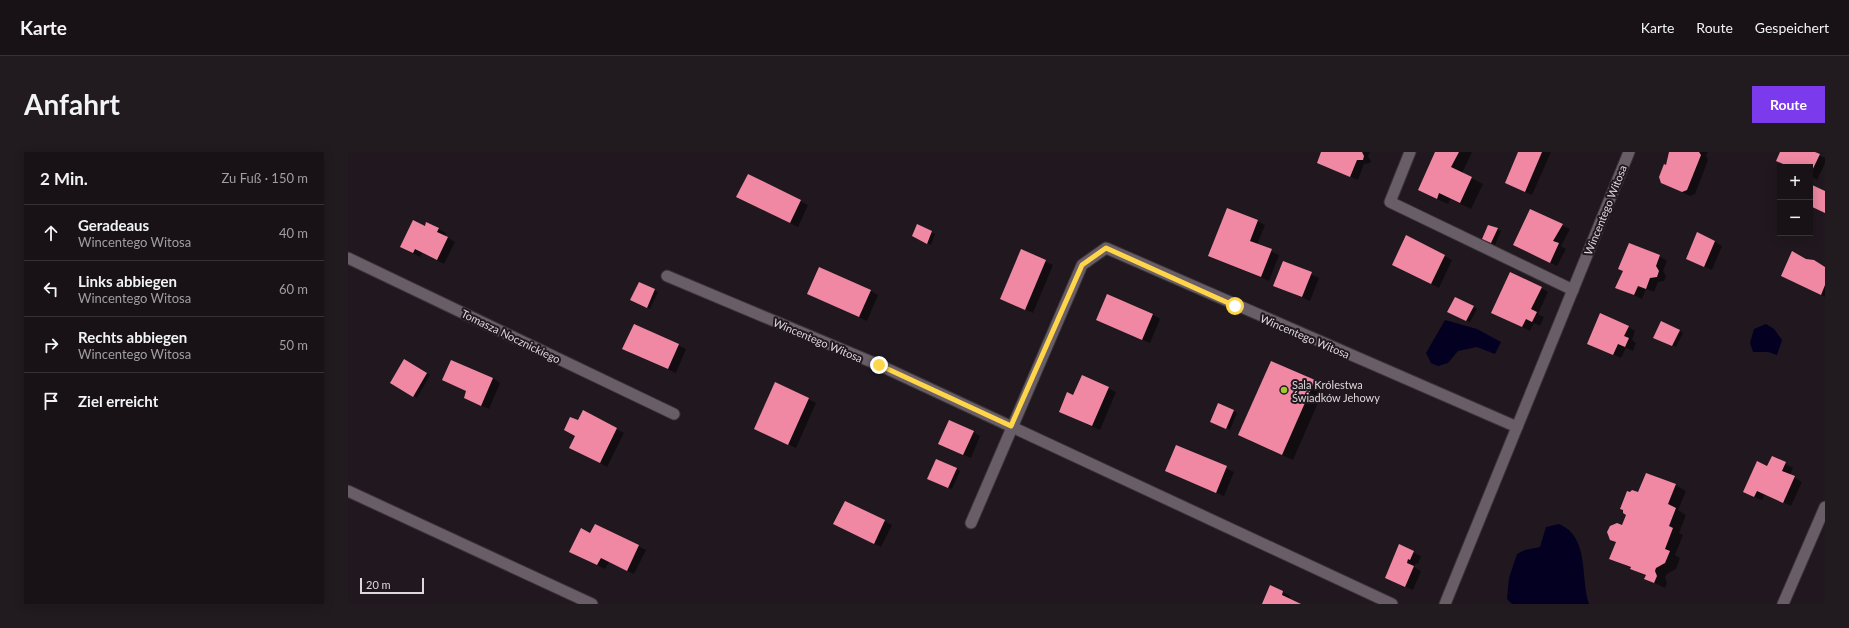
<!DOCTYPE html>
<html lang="de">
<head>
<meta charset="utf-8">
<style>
  :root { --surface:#181216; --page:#211b1f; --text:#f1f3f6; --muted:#9f9ea1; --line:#363235; --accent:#7c3aed }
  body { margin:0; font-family:Lato,sans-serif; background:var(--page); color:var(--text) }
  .controls { position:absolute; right:12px; top:12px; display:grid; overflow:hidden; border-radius:0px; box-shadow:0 2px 10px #0003 }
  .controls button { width:36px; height:36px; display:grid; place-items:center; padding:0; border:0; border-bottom:1px solid var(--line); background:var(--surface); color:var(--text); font:20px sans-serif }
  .scale { position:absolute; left:12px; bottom:10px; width:64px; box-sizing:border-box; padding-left:4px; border:2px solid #ded8dc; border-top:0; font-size:11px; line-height:14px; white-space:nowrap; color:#ded8dc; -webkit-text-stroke:3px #20181e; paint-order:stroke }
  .stop { position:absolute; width:12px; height:12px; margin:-9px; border:3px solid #ffd54a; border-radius:50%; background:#fff }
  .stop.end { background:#ffd54a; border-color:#fff; box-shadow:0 1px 4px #0008 }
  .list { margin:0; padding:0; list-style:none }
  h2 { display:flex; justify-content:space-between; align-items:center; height:52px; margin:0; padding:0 16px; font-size:17px }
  h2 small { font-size:13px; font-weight:400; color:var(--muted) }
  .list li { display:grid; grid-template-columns:26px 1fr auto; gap:12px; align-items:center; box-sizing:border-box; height:56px; padding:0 16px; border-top:1px solid var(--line) }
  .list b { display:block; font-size:15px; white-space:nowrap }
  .list p { margin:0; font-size:13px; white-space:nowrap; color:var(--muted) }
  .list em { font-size:13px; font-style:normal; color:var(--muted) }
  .icon { flex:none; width:22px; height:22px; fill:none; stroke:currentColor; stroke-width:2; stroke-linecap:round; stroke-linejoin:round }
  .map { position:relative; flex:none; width:1477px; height:452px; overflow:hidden; border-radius:0px }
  header { display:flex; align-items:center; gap:24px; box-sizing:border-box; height:56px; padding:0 20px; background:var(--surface); border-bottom:1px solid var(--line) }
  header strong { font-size:19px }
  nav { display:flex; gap:22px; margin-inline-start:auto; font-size:14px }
  .intro { display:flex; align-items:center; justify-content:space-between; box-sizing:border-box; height:96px; padding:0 24px }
  h1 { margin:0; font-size:28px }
  .button { padding:10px 18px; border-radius:0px; background:var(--accent); color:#fff; font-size:14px; font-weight:700 }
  main { display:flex; gap:24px; padding:0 24px }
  aside { flex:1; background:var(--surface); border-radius:0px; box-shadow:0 2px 10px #0003 }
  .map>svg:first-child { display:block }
</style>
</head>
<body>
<header>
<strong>Karte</strong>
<nav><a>Karte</a><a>Route</a><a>Gespeichert</a></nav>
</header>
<div class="intro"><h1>Anfahrt</h1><a class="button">Route</a></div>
<main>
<aside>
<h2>2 Min.<small>Zu Fuß · 150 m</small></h2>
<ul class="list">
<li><svg class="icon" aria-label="ahead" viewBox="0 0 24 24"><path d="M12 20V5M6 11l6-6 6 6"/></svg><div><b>Geradeaus</b><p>Wincentego Witosa</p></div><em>40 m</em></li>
<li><svg class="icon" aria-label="left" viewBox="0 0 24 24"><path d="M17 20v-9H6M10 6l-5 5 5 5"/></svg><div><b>Links abbiegen</b><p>Wincentego Witosa</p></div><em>60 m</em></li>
<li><svg class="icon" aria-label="right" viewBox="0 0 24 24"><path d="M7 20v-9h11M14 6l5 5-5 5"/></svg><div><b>Rechts abbiegen</b><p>Wincentego Witosa</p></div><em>50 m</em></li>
<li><svg class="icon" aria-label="arrive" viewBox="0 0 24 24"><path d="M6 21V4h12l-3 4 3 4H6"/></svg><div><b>Ziel erreicht</b></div></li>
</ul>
</aside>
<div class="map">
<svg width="1477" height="452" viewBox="0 0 1477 452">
  <rect width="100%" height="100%" fill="#20181e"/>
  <g fill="#030022">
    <polygon points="1097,168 1129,177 1153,190 1147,202 1129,195 1110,199 1100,211 1090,214 1083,211 1078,201"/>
    <polygon points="1418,172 1426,177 1434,188 1429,203 1420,200 1405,200 1402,191 1406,177"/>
    <path d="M1211,372C1242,385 1232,426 1241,452H1164L1159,447L1161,426L1169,402L1177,398L1192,395L1198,375Z"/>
  </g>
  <g fill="#0007">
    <polygon points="974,0 1022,0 1020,4 1023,9 1022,11 1016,12 1010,28 970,11"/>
    <polygon points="1089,0 1124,0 1114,21 1135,32 1123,57 1102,47 1100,52 1082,44"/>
    <polygon points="1171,0 1203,0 1184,43 1166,35"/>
    <polygon points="1323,0 1360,0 1358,3 1360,8 1347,42 1342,44 1314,31"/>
    <polygon points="1433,0 1464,0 1477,6 1477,11 1469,28 1462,24 1462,15 1442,15"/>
    <polygon points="400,23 460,53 450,75 397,49"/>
    <polygon points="1462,33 1477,40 1477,61 1464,55 1462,60"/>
    <polygon points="1183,58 1222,77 1213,94 1218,97 1209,114 1173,97"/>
    <polygon points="909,69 917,73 909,93 931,103 921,129 861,104"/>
    <polygon points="79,71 98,81 97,84 107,90 96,112 74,101 72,105 61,99"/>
    <polygon points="570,74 587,82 583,93 568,86"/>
    <polygon points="1149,77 1153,79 1147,93 1139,89"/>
    <polygon points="1059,84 1104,108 1091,136 1052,117"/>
    <polygon points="1366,89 1374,94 1364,118 1339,107"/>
    <polygon points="674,99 705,113 685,161 653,147"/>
    <polygon points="1311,104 1319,109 1315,119 1318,124 1316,129 1310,130 1306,140 1298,137 1294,147 1268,135"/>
    <polygon points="1458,108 1477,115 1477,145 1434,124"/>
    <polygon points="936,110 971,126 962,149 926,133"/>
    <polygon points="291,131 310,140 302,157 287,150"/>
    <polygon points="1193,136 1200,140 1190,162 1196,165 1192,174 1186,171 1182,179 1151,164"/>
    <polygon points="523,139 530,143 519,169 460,142"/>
    <polygon points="1125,154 1129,157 1122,170 1104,162"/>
    <polygon points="804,162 812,167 802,191 749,168"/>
    <polygon points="286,173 338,197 328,221 283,201"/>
    <polygon points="1280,175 1287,179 1284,188 1288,191 1285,199 1278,196 1273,206 1248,195"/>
    <polygon points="1331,178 1335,181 1328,195 1310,187"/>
    <polygon points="56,208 82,223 69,246 43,231"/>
    <polygon points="924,210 977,235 945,308 902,289"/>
    <polygon points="734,224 768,240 752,278 712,260 726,244"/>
    <polygon points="145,226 152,231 141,257 124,250 119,239 96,228"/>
    <polygon points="428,231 468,251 448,296 407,277"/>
    <polygon points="871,253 889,261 882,278 867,271"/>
    <polygon points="236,260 276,281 259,315 228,298 228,284 231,270"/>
    <polygon points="625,280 632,284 623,306 599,296"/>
    <polygon points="829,294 886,320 876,344 826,323"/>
    <polygon points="1424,305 1445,316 1442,323 1454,330 1443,354 1417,342 1414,348 1404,344"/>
    <polygon points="609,317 612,319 604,337 584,329"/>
    <polygon points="1327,333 1338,339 1330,358 1338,363 1331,381 1335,383 1327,403 1332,406 1328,417 1319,422 1317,425 1319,431 1317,436 1298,427 1298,424 1263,406 1275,374 1291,341"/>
    <polygon points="497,350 544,373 533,395 494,376"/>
    <polygon points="243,382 290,394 298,398 286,422 261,410 257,417 230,404"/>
    <polygon points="1051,394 1073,404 1070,412 1068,411 1066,415 1073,419 1065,438 1038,426"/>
    <polygon points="923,434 942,444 941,448 951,452 915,452"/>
  </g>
  <g fill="#f088a3">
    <polygon points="973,0 1014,0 1016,4 1015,8 1009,8 1002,25 969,11"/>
    <polygon points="1087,0 1111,0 1103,15 1124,25 1112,51 1091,41 1089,47 1070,38"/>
    <polygon points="1170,0 1194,0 1177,40 1157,31"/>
    <polygon points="1321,0 1351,0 1353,3 1339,38 1334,40 1313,31 1311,25 1316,12 1318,13"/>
    <polygon points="1432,0 1467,0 1472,2 1462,23 1462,15 1442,15 1428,9"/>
    <polygon points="400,22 453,48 442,71 388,45"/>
    <polygon points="1462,32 1477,39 1477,61 1462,54"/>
    <polygon points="879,56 910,68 902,89 924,97 913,125 860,104"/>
    <polygon points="1182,57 1215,72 1205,89 1211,91 1202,111 1165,93"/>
    <polygon points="65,68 77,74 78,70 91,76 89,80 100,85 89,108 67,97 65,101 52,95"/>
    <polygon points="569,72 584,79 579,92 564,84"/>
    <polygon points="1140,73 1150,76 1143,91 1134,87"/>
    <polygon points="1349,80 1367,89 1356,115 1338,107"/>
    <polygon points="1058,83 1097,103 1083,132 1044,113"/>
    <polygon points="1281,91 1312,103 1308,114 1311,119 1309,125 1302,126 1298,137 1290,134 1286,143 1267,136 1275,119 1270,117"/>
    <polygon points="673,97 698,108 677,158 652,147"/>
    <polygon points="1444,99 1458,107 1466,108 1477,115 1477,133 1473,143 1433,124"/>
    <polygon points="935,109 964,120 954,145 925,134"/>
    <polygon points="471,115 523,138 511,165 459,142"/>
    <polygon points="1162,120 1194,135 1183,157 1189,160 1184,170 1178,167 1174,175 1143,161"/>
    <polygon points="291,130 307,137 299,156 282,148"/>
    <polygon points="759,142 805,162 794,188 748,168"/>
    <polygon points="1107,145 1126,154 1118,169 1099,160"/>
    <polygon points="1252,161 1281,174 1276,184 1281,186 1277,195 1270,192 1265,203 1239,192"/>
    <polygon points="1313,169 1332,178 1324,194 1305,186"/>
    <polygon points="286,172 331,192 320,217 274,197"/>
    <polygon points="56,207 79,221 65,245 42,231"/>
    <polygon points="103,208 145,226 133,254 116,246 118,239 94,228"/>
    <polygon points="923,209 967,228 934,303 890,283"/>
    <polygon points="734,223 761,235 744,274 711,260 719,240 725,243"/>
    <polygon points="427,230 461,246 440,293 406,277"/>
    <polygon points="870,251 886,258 878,277 862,270"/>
    <polygon points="235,258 269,276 252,311 221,296 227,284 216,278 222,265 230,268"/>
    <polygon points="601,268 626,279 615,303 590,292"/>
    <polygon points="828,293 879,314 868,341 817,319"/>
    <polygon points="1424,304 1438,310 1434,319 1447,324 1435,351 1409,339 1406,345 1395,340 1409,309 1419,314"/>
    <polygon points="588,307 609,316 600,336 579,327"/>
    <polygon points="1298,321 1328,332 1320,352 1328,356 1321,374 1325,376 1317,397 1322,399 1317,411 1308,416 1307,419 1309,424 1306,431 1296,427 1298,423 1282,417 1283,415 1261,407 1268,390 1262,388 1259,380 1262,374 1269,371 1274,373 1278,363 1275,361 1275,358 1272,357 1279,339 1282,340 1284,338 1290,340"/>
    <polygon points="497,349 537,368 526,392 485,372"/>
    <polygon points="247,372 291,393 279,419 253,406 249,413 221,400 233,376 242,381"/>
    <polygon points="1051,392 1066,399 1062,408 1060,407 1059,411 1066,414 1057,435 1037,426"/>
    <polygon points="922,433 935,439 934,443 953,452 914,452"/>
  </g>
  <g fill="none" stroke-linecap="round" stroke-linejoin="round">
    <g stroke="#393337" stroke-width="13">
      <g id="minor">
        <polyline points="1062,0 1042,50 1225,138"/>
        <polyline points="0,106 326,262"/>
        <polyline points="319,124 531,213 1044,452"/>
        <polyline points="0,339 244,452"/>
        <polyline points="623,371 734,113 758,96 1169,275"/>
        <polyline points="1097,452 1281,0"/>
        <polyline points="1435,452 1477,355"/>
      </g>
    </g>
    <use href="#minor" stroke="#695e67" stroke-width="11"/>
  </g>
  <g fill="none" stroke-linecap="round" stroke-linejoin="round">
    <polyline stroke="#ffd54a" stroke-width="5" points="531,213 663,274 734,113 758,96 887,154"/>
  </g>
  <circle fill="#a0c92b" stroke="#20181e" stroke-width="1.5" cx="936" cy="238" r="4"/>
  <g text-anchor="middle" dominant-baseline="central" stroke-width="4" stroke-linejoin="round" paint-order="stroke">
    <g font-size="11" fill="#ded8dc" stroke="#20181e">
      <text transform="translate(1257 58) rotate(-68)">Wincentego Witosa</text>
      <text transform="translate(163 184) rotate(26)">Tomasza Nocznickiego</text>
      <text transform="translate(957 184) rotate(23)">Wincentego Witosa</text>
      <text transform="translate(470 188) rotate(23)">Wincentego Witosa</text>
    </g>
    <g font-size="11" fill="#ded8dc" stroke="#20181e" text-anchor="start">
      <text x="944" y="232">Sala Królestwa<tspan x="944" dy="13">Świadków Jehowy</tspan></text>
    </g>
  </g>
</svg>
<div class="controls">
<button>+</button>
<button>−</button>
</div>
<div class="scale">20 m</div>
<div class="stop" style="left:887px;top:154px"></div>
<div class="stop end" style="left:531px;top:213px"></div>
</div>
</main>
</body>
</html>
